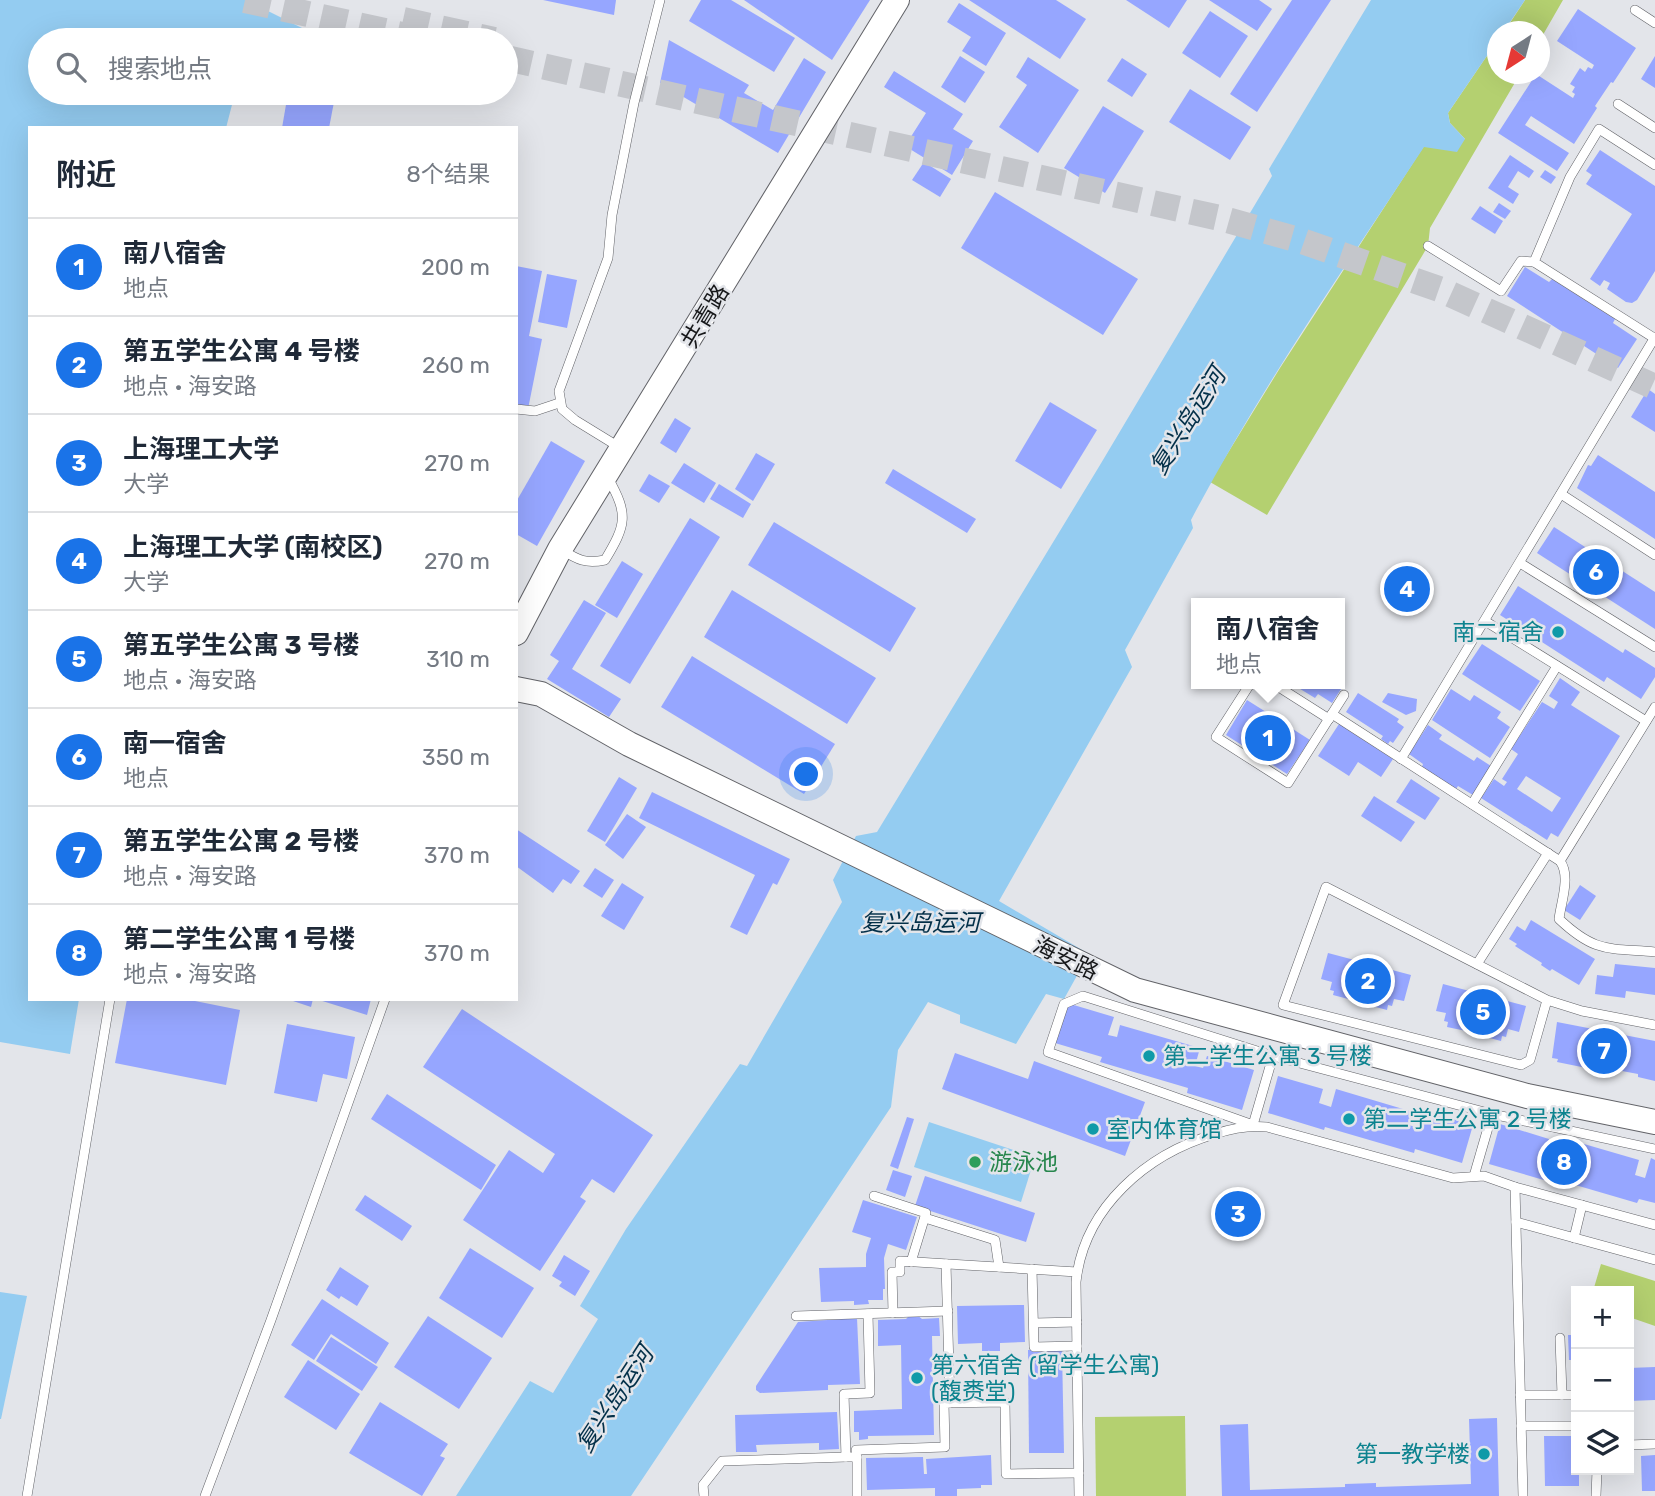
<!DOCTYPE html>
<html lang="zh">
<head>
<meta charset="utf-8">
<style>
  :root { --surface:#fff; --page:#f6f6f7; --text:#1f2937; --muted:#747a83; --line:#e0e1e3; --accent:#1a73e8 }
  body { margin:0; font-family:Rubik,"Noto Sans SC",sans-serif; background:var(--page); color:var(--text) }
  .controls { position:absolute; right:21px; bottom:21px; display:grid; overflow:hidden; border-radius:0px; box-shadow:0 7px 28px #0002 }
  .controls button { width:63px; height:63px; display:grid; place-items:center; padding:0; border:0; border-bottom:2px solid var(--line); background:var(--surface); color:var(--text); font:35px sans-serif }
  .compass { position:absolute; left:1487px; top:21px; width:63px; height:63px; border-radius:50%; background:var(--surface); box-shadow:0 7px 28px #0002; rotate:216deg }
  .you { position:absolute; left:807px; top:775px; width:24px; height:24px; margin:-18px; border:5px solid #fff; border-radius:50%; background:#1a73e8; box-shadow:0 0 0 10px #1a73e833 }
  .badge { display:grid; place-items:center; width:46px; height:46px; border-radius:50%; background:var(--accent); color:#fff; font-size:23px; font-weight:700 }
  .pin { position:absolute; translate:-50% -50%; border:4px solid #fff; box-shadow:0 2px 7px #0006 }
  .popup { position:absolute; left:1191px; top:598px; width:154px; height:91px; box-sizing:border-box; display:grid; place-content:center; border-radius:0px; background:var(--surface); filter:drop-shadow(0 2px 5px #0005); font-size:23px; white-space:nowrap; color:var(--muted) }
  .popup b { font-size:26px; color:var(--text) }
  .popup::after { content:''; position:absolute; left:50%; top:100%; margin-left:-14px; border:14px solid transparent; border-top-color:var(--surface) }
  .list { margin:0; padding:0; list-style:none }
  h2 { display:flex; justify-content:space-between; align-items:center; height:91px; margin:0; padding:0 28px; font-size:30px }
  h2 small { font-size:23px; font-weight:400; color:var(--muted) }
  .list li { display:grid; grid-template-columns:46px 1fr auto; gap:21px; align-items:center; box-sizing:border-box; height:98px; padding:0 28px; border-top:2px solid var(--line) }
  .list b { display:block; font-size:26px; white-space:nowrap }
  .list p { margin:0; font-size:23px; white-space:nowrap; color:var(--muted) }
  .list em { font-size:23px; font-style:normal; color:var(--muted) }
  .icon { flex:none; width:38px; height:38px; fill:none; stroke:currentColor; stroke-width:2; stroke-linecap:round; stroke-linejoin:round }
  .map { position:relative; flex:none; width:1655px; height:1496px; overflow:hidden }
  .search { position:absolute; background:var(--surface); box-shadow:0 7px 28px #0002; left:28px; top:28px; width:490px; height:77px; display:flex; align-items:center; gap:18px; box-sizing:border-box; padding:0 24px; border-radius:38px; color:var(--muted); font-size:26px }
  .panel { position:absolute; background:var(--surface); box-shadow:0 7px 28px #0002; left:28px; top:126px; width:490px; height:875px; border-radius:0px }
  .map>svg:first-child { display:block }
</style>
</head>
<body>
<div class="map">
<svg width="1655" height="1496" viewBox="0 0 1655 1496">
  <rect width="100%" height="100%" fill="#e3e5ea"/>
  <g fill="#b4d070">
    <polygon points="1525,0 1563,0 1540,40 1540,32 1504,32"/>
    <polygon points="1497,41 1498,74 1520,74 1430,228 1428,246 1267,515 1210,482 1280,368 1424,146 1465,139 1450,123 1448,113"/>
    <polygon points="1601,1264 1655,1281 1655,1326 1629,1317 1629,1291 1593,1291"/>
    <polygon points="1185,1416 1186,1496 1096,1496 1095,1417"/>
  </g>
  <g fill="#94ccf1">
    <polygon points="0,0 263,0 264,9 306,30 318,40 40,40 40,93 239,93 234,97 226,128 30,128 30,999 79,999 70,1054 0,1042"/>
    <path d="M1371,0H1525L1504,31L1498,32L1497,41L1448,113L1450,123L1465,139L1457,152L1424,147C1344,269 1259,390 1191,520L1193,528L1125,650L1132,667L999,901L1089,954L1064,999L1046,994L1016,1044L960,1023V1015L928,1002L898,1050L891,1107L631,1496H456L530,1381L553,1393L598,1319L580,1306L626,1229L740,1064L747,1066L842,902L833,880L856,836L877,832L1100,465L1272,176L1269,169Z"/>
    <polygon points="929,1122 1035,1157 1021,1202 914,1167"/>
    <polygon points="0,1292 27,1296 1,1419 0,1419"/>
  </g>
  <g fill="#96a6ff" fill-rule="evenodd">
    <polygon points="543,0 616,0 614,15"/>
    <polygon points="701,0 731,0 795,38 774,72 689,21"/>
    <polygon points="744,0 870,0 832,60"/>
    <polygon points="969,0 1056,0 1086,19 1060,59"/>
    <polygon points="1126,0 1187,0 1169,28"/>
    <polygon points="1209,0 1259,0 1272,9 1257,31"/>
    <polygon points="1292,0 1331,0 1257,112 1230,94"/>
    <polygon points="959,3 1006,33 986,66 962,51 971,37 947,22"/>
    <polygon points="1578,9 1636,48 1613,83 1611,82 1595,106 1597,108 1574,144 1531,116 1525,125 1569,153 1557,171 1498,133 1536,74 1573,98 1575,94 1572,92 1575,87 1570,84 1580,68 1585,72 1588,67 1592,69 1594,65 1557,41"/>
    <polygon points="1210,11 1248,36 1220,78 1182,53"/>
    <polygon points="669,40 749,85 744,93 773,110 804,58 826,72 778,153 660,83"/>
    <polygon points="960,56 985,72 965,103 941,87"/>
    <polygon points="1655,56 1655,88 1641,79"/>
    <polygon points="1028,57 1079,90 1038,153 999,127 1027,85 1016,77"/>
    <polygon points="1122,58 1147,74 1132,97 1107,81"/>
    <polygon points="894,71 963,114 953,129 973,141 952,175 905,146 926,113 884,87"/>
    <polygon points="1190,89 1251,127 1230,160 1169,122"/>
    <polygon points="288,93 334,102 329,128 282,128"/>
    <polygon points="1103,106 1144,131 1105,193 1064,168"/>
    <polygon points="1600,150 1655,186 1655,271 1637,300 1632,303 1626,302 1607,289 1610,283 1604,280 1600,286 1590,279 1632,214 1586,184 1592,175 1586,171"/>
    <polygon points="1510,155 1534,171 1529,178 1518,171 1508,187 1519,194 1513,204 1488,188"/>
    <polygon points="924,162 951,179 940,197 912,180"/>
    <polygon points="1545,170 1556,177 1551,184 1540,177"/>
    <polygon points="995,192 1138,279 1103,335 961,248"/>
    <polygon points="1499,203 1511,211 1505,219 1493,212"/>
    <polygon points="1480,206 1503,221 1495,234 1471,219"/>
    <polygon points="516,266 542,271 529,336 542,339 528,409 516,407"/>
    <polygon points="1525,267 1549,282 1552,279 1615,319 1613,323 1637,339 1618,368 1507,296"/>
    <polygon points="547,274 577,280 567,328 538,322"/>
    <polygon points="1648,389 1655,394 1655,432 1631,417"/>
    <polygon points="1050,402 1097,430 1061,489 1015,461"/>
    <polygon points="675,418 691,428 676,453 660,443"/>
    <polygon points="551,441 585,461 537,546 516,534 516,502"/>
    <polygon points="756,453 775,464 753,501 735,489"/>
    <polygon points="1598,455 1655,492 1655,539 1577,488 1588,465 1591,466"/>
    <polygon points="684,463 716,483 704,503 671,483"/>
    <polygon points="893,469 976,519 967,533 885,483"/>
    <polygon points="649,474 670,486 659,503 639,491"/>
    <polygon points="719,484 751,504 743,518 710,499"/>
    <polygon points="690,518 720,537 630,684 600,666"/>
    <polygon points="774,522 916,608 890,652 748,565"/>
    <polygon points="1554,527 1655,592 1655,629 1537,553"/>
    <polygon points="622,561 643,574 617,618 595,605"/>
    <polygon points="1518,586 1623,653 1625,649 1655,668 1655,677 1641,699 1607,677 1604,682 1500,615"/>
    <polygon points="732,590 876,678 847,724 704,637"/>
    <polygon points="584,600 606,613 572,669 621,699 609,717 547,679 559,661 550,655"/>
    <polygon points="1482,644 1540,681 1520,711 1462,674"/>
    <polygon points="692,656 835,744 804,794 661,707"/>
    <path d="M1560,678L1580,692L1571,705L1620,736L1558,837L1551,833L1547,840L1481,798L1494,779L1504,786L1507,782L1502,779L1518,754L1511,749L1542,702L1554,709L1558,702L1549,696ZM1526,776L1561,798L1552,812L1517,789Z"/>
    <polygon points="1292,684 1339,684 1343,686 1332,703 1318,694 1315,698"/>
    <polygon points="1451,689 1470,701 1474,695 1501,712 1497,718 1510,727 1490,758 1432,720"/>
    <polygon points="1358,693 1399,719 1397,722 1404,727 1393,743 1390,741 1388,744 1381,739 1383,736 1346,712"/>
    <polygon points="1388,693 1417,699 1416,711 1406,715 1382,702"/>
    <polygon points="1247,700 1310,740 1287,774 1226,735"/>
    <polygon points="1339,724 1393,759 1381,777 1358,762 1349,776 1318,756"/>
    <polygon points="1428,725 1442,735 1439,739 1474,761 1477,757 1491,766 1473,795 1458,786 1456,789 1422,767 1423,764 1409,754"/>
    <polygon points="619,777 637,788 605,842 587,831"/>
    <polygon points="1411,779 1440,798 1425,820 1396,802"/>
    <polygon points="652,792 790,859 777,885 773,883 747,935 730,927 755,875 639,818"/>
    <polygon points="1374,796 1415,822 1401,842 1361,816"/>
    <polygon points="627,814 646,827 623,859 605,845"/>
    <polygon points="516,829 580,871 571,884 563,879 553,893 516,866"/>
    <polygon points="595,868 614,880 602,898 583,886"/>
    <polygon points="622,883 644,897 624,930 601,916"/>
    <polygon points="1580,885 1596,896 1580,920 1564,910"/>
    <polygon points="1531,920 1595,959 1579,985 1552,969 1550,971 1541,965 1542,963 1515,946 1517,944 1509,939 1517,926 1525,931"/>
    <polygon points="1328,953 1411,975 1404,1001 1394,999 1392,1006 1388,1005 1387,1010 1368,1005 1371,993 1355,989 1352,1000 1333,995 1334,991 1330,990 1332,982 1321,979"/>
    <polygon points="1615,964 1655,968 1655,995 1626,991 1625,998 1595,994 1597,975 1613,977"/>
    <polygon points="1443,984 1526,1006 1519,1032 1508,1029 1506,1037 1502,1036 1501,1041 1482,1036 1485,1024 1469,1020 1466,1031 1447,1027 1448,1022 1444,1021 1446,1013 1436,1011"/>
    <polygon points="127,999 185,999 240,1010 226,1085 115,1063"/>
    <polygon points="287,999 313,999 311,1007"/>
    <polygon points="316,999 371,999 367,1015"/>
    <polygon points="1067,1003 1114,1017 1108,1035 1117,1037 1120,1025 1200,1048 1195,1066 1203,1068 1207,1056 1254,1070 1242,1110 1187,1093 1188,1088 1100,1062 1102,1057 1055,1043"/>
    <polygon points="462,1009 653,1135 614,1193 592,1179 580,1197 586,1201 540,1271 463,1220 509,1150 543,1173 555,1154 423,1067"/>
    <polygon points="1557,1022 1655,1041 1655,1081 1638,1077 1638,1074 1606,1068 1606,1072 1557,1062 1558,1059 1552,1058"/>
    <polygon points="287,1024 355,1037 347,1079 323,1074 317,1102 274,1093"/>
    <polygon points="955,1053 1028,1079 1034,1061 1145,1102 1125,1156 942,1089"/>
    <polygon points="1278,1076 1323,1089 1319,1103 1331,1107 1336,1089 1413,1112 1409,1125 1421,1129 1426,1111 1473,1125 1462,1163 1415,1149 1414,1153 1325,1127 1324,1130 1268,1113"/>
    <polygon points="387,1094 496,1165 481,1190 371,1119"/>
    <polygon points="907,1117 914,1119 898,1169 890,1166"/>
    <polygon points="1500,1124 1549,1139 1545,1152 1555,1155 1560,1137 1639,1160 1635,1175 1645,1178 1651,1158 1655,1160 1655,1203 1639,1199 1637,1203 1548,1177 1547,1181 1489,1164"/>
    <polygon points="893,1170 912,1176 905,1197 886,1190"/>
    <polygon points="925,1176 1035,1213 1026,1242 915,1206"/>
    <polygon points="365,1195 412,1226 402,1241 355,1210"/>
    <polygon points="863,1200 917,1217 906,1250 888,1244 884,1258 885,1289 883,1289 883,1300 868,1300 869,1304 854,1305 854,1301 821,1302 819,1268 866,1267 866,1254 871,1238 852,1232"/>
    <polygon points="470,1248 534,1288 502,1338 439,1298"/>
    <polygon points="564,1255 590,1271 575,1296 559,1286 562,1282 552,1276"/>
    <polygon points="340,1267 369,1286 357,1306 341,1296 339,1299 326,1290"/>
    <polygon points="322,1299 389,1343 376,1364 331,1334 314,1360 291,1345"/>
    <polygon points="1024,1305 1025,1342 1000,1343 1000,1351 982,1351 982,1343 958,1344 957,1306"/>
    <polygon points="910,1315 917,1315 922,1319 939,1318 940,1336 932,1336 934,1435 868,1436 868,1439 859,1440 859,1432 854,1432 854,1411 902,1409 901,1345 878,1346 878,1320 906,1319"/>
    <polygon points="428,1316 492,1358 459,1409 394,1367"/>
    <polygon points="857,1318 860,1384 828,1385 828,1390 760,1393 756,1390 756,1386 798,1322"/>
    <polygon points="1568,1335 1576,1335 1576,1360 1569,1360"/>
    <polygon points="331,1337 378,1367 362,1391 316,1361"/>
    <polygon points="1028,1350 1062,1350 1064,1453 1029,1453"/>
    <polygon points="308,1360 360,1394 336,1430 284,1397"/>
    <polygon points="1655,1367 1655,1400 1629,1401 1629,1368"/>
    <polygon points="380,1402 448,1444 440,1456 445,1458 422,1496 349,1453"/>
    <polygon points="837,1412 839,1449 819,1450 819,1443 756,1445 757,1452 736,1452 735,1415"/>
    <polygon points="1497,1418 1499,1496 1222,1496 1220,1425 1248,1424 1250,1490 1345,1487 1345,1484 1376,1483 1376,1487 1471,1484 1469,1419"/>
    <polygon points="1544,1436 1576,1436 1576,1470 1579,1470 1579,1486 1545,1486"/>
    <polygon points="991,1455 992,1485 981,1485 981,1488 957,1489 957,1496 935,1496 935,1488 867,1490 866,1458 923,1457 924,1474 927,1474 926,1459"/>
    <polygon points="1655,1455 1655,1491 1642,1491 1641,1456"/>
  </g>
  <g fill="none" stroke-linecap="round" stroke-linejoin="round">
    <g stroke="#c4c6cb" stroke-width="26" stroke-dasharray="26 13" stroke-linecap="butt">
      <polyline points="245,0 425,40"/>
      <polyline points="403,20 494,40"/>
      <polyline points="506,58 1224,219 1299,240 1439,289 1655,387"/>
    </g>
    <g stroke="#626368" stroke-width="10">
      <g id="lane">
        <polyline points="1635,10 1655,23"/>
        <polyline points="1618,104 1655,128"/>
        <polyline points="1428,246 1501,291 1521,261 1534,262"/>
        <polyline points="1654,338 1534,262 1570,177 1599,129 1655,165"/>
        <polyline points="516,409 535,411 559,403"/>
        <polyline points="619,447 575,420 562,409 559,391 608,258 612,215 634,103 660,0"/>
        <polyline points="1561,494 1655,555"/>
        <path d="M562,550C578,560 586,564 605,560C626,525 629,515 608,478"/>
        <polyline points="1520,563 1655,647"/>
        <polyline points="1485,621 1646,721"/>
        <polyline points="1250,684 1216,737 1288,783 1344,695"/>
        <polyline points="1274,684 1329,719"/>
        <path d="M1332,714L1560,861C1571,876 1561,902 1559,919C1595,953 1608,948 1655,952"/>
        <polyline points="1401,759 1655,337"/>
        <polyline points="1472,804 1557,666"/>
        <polyline points="1560,861 1655,707"/>
        <polyline points="1477,964 1548,853"/>
        <polyline points="1547,1000 1530,1060 1521,1065 1283,1005 1326,887 1547,1000 1582,1011 1655,1025"/>
        <polyline points="1273,1056 1253,1125 1048,1052 1064,1004 1083,996 1273,1056 1492,1114 1655,1149"/>
        <polyline points="1474,1176 1492,1114"/>
        <polyline points="1515,1187 1523,1496"/>
        <polyline points="874,1196 926,1213 911,1262"/>
        <polyline points="925,1218 995,1240 999,1267"/>
        <polyline points="1516,1222 1655,1260"/>
        <polyline points="1574,1238 1582,1205"/>
        <polyline points="946,1264 950,1403"/>
        <polyline points="1032,1269 1034,1347 1077,1346"/>
        <polyline points="893,1313 892,1272 900,1272 900,1261 1077,1272"/>
        <polyline points="796,1316 948,1311"/>
        <polyline points="1034,1323 1077,1322"/>
        <polyline points="1560,1338 1562,1395"/>
        <polyline points="1520,1395 1576,1395"/>
        <polyline points="1521,1426 1576,1426"/>
        <polyline points="1629,1445 1655,1444"/>
        <polyline points="857,1457 856,1450 945,1447 944,1403 1005,1402 1006,1474 1079,1473"/>
        <polyline points="27,1496 110,999"/>
        <polyline points="205,1496 271,1320 385,999"/>
        <polyline points="704,1496 703,1485 722,1461 846,1457"/>
        <polyline points="857,1496 857,1457 846,1457 844,1394 870,1393 868,1314"/>
        <path d="M1079,1496L1076,1282C1084,1207 1147,1154 1215,1134C1233,1128 1248,1125 1267,1127L1453,1178L1484,1176L1515,1187L1655,1225"/>
        <polyline points="1596,1496 1597,1470"/>
      </g>
    </g>
    <g stroke="#626368" stroke-width="26">
      <g id="secondary">
        <polyline points="516,633 560,549 897,0"/>
        <polyline points="516,689 541,694 629,744 1135,990 1527,1096 1655,1122"/>
      </g>
    </g>
    <use href="#lane" stroke="#fff" stroke-width="9"/>
    <use href="#secondary" stroke="#fff" stroke-width="24"/>
  </g>
  <g fill="#0f9aa8" stroke="#e3e5ea" stroke-width="2.5">
    <circle cx="1558" cy="632" r="7"/>
    <circle cx="1149" cy="1056" r="7"/>
    <circle cx="1349" cy="1119" r="7"/>
    <circle cx="1093" cy="1129" r="7"/>
    <circle cx="917" cy="1378" r="7"/>
    <circle cx="1484" cy="1454" r="7"/>
  </g>
  <circle fill="#2e9e5b" stroke="#e3e5ea" stroke-width="2.5" cx="975" cy="1162" r="7"/>
  <g text-anchor="middle" dominant-baseline="central" stroke-width="5" stroke-linejoin="round" paint-order="stroke">
    <g font-size="23" fill="#17181a" stroke="#e3e5ea">
      <text transform="translate(705 316) rotate(-59)">共青路</text>
      <text transform="translate(1066 958) rotate(26)">海安路</text>
    </g>
    <g font-size="23" fill="#0d838f" stroke="#e3e5ea" text-anchor="start">
      <text x="1544" y="632" text-anchor="end">南二宿舍</text>
      <text x="1163" y="1056">第二学生公寓 3 号楼</text>
      <text x="1363" y="1119">第二学生公寓 2 号楼</text>
      <text x="1107" y="1129">室内体育馆</text>
      <text x="931" y="1365">第六宿舍 (留学生公寓)<tspan x="931" dy="26">(馥赉堂)</tspan></text>
      <text x="1470" y="1454" text-anchor="end">第一教学楼</text>
    </g>
    <g font-size="23" fill="#27864d" stroke="#e3e5ea" text-anchor="start">
      <text x="989" y="1162">游泳池</text>
    </g>
    <g font-size="24" font-style="italic" fill="#033049" stroke="#e3e5ea">
      <text transform="translate(1188 421) rotate(-58)">复兴岛运河</text>
      <text x="920" y="923">复兴岛运河</text>
      <text transform="translate(615 1399) rotate(-57)">复兴岛运河</text>
    </g>
  </g>
</svg>
<div class="controls">
<button>+</button>
<button>−</button>
<button><svg class="icon" aria-label="layers" viewBox="0 0 24 24"><path d="M12 4l9 5-9 5-9-5zM3 14l9 5 9-5"/></svg></button>
</div>
<svg class="compass" viewBox="-18 -18 36 36"><path d="M0-13l5 13h-10z" fill="#e53935"/><path d="M0 13l5-13h-10z" fill="#747a83"/></svg>
<div class="you"></div>
<div class="pin badge" style="left:1268px;top:738px">1</div>
<div class="popup"><b>南八宿舍</b>地点</div>
<div class="pin badge" style="left:1368px;top:981px">2</div>
<div class="pin badge" style="left:1238px;top:1214px">3</div>
<div class="pin badge" style="left:1407px;top:589px">4</div>
<div class="pin badge" style="left:1483px;top:1012px">5</div>
<div class="pin badge" style="left:1596px;top:572px">6</div>
<div class="pin badge" style="left:1604px;top:1051px">7</div>
<div class="pin badge" style="left:1564px;top:1162px">8</div>
<div class="search"><svg class="icon" aria-label="search" viewBox="0 0 24 24"><circle cx="10" cy="10" r="6"/><path d="M15 15l6 6"/></svg>搜索地点</div>
<section class="panel">
<h2>附近<small>8个结果</small></h2>
<ul class="list">
<li><span class="badge">1</span><div><b>南八宿舍</b><p>地点</p></div><em>200 m</em></li>
<li><span class="badge">2</span><div><b>第五学生公寓 4 号楼</b><p>地点 · 海安路</p></div><em>260 m</em></li>
<li><span class="badge">3</span><div><b>上海理工大学</b><p>大学</p></div><em>270 m</em></li>
<li><span class="badge">4</span><div><b>上海理工大学 (南校区)</b><p>大学</p></div><em>270 m</em></li>
<li><span class="badge">5</span><div><b>第五学生公寓 3 号楼</b><p>地点 · 海安路</p></div><em>310 m</em></li>
<li><span class="badge">6</span><div><b>南一宿舍</b><p>地点</p></div><em>350 m</em></li>
<li><span class="badge">7</span><div><b>第五学生公寓 2 号楼</b><p>地点 · 海安路</p></div><em>370 m</em></li>
<li><span class="badge">8</span><div><b>第二学生公寓 1 号楼</b><p>地点 · 海安路</p></div><em>370 m</em></li>
</ul>
</section>
</div>
</body>
</html>
